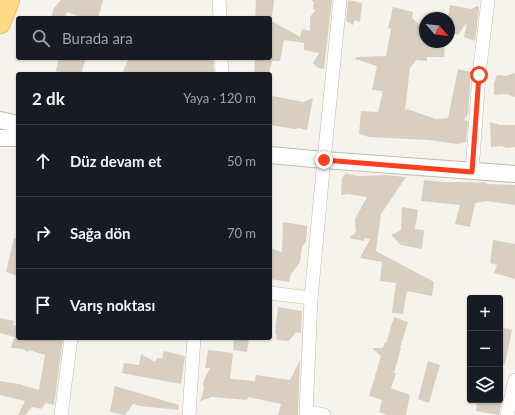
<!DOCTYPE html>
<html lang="tr">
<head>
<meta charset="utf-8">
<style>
  :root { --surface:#171b24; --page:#20242c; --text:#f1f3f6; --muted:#9ea1a6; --line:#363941 }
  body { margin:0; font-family:Lato,sans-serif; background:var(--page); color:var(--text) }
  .controls { position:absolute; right:12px; bottom:12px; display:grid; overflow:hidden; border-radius:4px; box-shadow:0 1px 3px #0004 }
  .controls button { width:36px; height:36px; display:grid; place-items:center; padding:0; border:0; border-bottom:1px solid var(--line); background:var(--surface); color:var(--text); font:20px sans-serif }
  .compass { position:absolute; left:419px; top:12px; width:36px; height:36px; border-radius:50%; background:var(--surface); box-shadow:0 1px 3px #0004; rotate:118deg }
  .stop { position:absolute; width:12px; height:12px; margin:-9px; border:3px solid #fc3f1d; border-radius:50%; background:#fff }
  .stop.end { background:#fc3f1d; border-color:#fff; box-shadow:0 1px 4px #0008 }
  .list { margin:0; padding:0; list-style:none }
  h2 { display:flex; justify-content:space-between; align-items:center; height:52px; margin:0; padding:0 16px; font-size:17px }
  h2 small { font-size:13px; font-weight:400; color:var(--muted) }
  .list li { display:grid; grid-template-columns:26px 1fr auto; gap:12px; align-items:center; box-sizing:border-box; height:72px; padding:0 16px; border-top:1px solid var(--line) }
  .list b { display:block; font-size:15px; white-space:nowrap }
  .list em { font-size:13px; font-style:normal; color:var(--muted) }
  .icon { flex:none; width:22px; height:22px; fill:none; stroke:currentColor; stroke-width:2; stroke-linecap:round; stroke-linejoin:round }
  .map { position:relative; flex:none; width:515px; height:415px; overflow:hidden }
  .search { position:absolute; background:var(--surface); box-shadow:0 1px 3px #0004; left:16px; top:16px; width:256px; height:44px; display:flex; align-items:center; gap:10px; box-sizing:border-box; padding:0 14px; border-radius:4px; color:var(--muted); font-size:15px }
  .panel { position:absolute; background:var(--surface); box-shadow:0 1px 3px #0004; left:16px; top:72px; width:256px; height:268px; border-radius:4px }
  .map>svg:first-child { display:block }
</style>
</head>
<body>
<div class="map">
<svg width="515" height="415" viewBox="0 0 515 415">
  <rect width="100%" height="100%" fill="#f6f3ec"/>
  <g fill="#d8cfc1">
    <polygon points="61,0 103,0 98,18 83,18 67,12 65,18 51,18 54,8"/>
    <polygon points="256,0 274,0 272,18 255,18"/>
    <polygon points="311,0 332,0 324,69 318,68 313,63 319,53 304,50 304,43 284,40 280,61 272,61 269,74 254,74 255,58 270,58 270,20 300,37 302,29 310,31 310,17 315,11 313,8 314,2"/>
    <polygon points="348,0 362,3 360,22 355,20 353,25 346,21"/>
    <polygon points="450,5 471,9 477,6 479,7 475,41 464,37 467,22 458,35 449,32 449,18 448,18"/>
    <polygon points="393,7 413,12 412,18 420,25 425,25 425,42 445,42 444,57 427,57 427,61 416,60 410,68 405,110 407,109 436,119 448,118 458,69 471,72 468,114 464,120 468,121 466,142 458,144 428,140 369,137 359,134 361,111 378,112 383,91 372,90 377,66 355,59 356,57 386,56 391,29 388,28"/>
    <polygon points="59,58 86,58 81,74 64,74 64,73 56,71"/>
    <polygon points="129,58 213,58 214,74 122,74"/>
    <polygon points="515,73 515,97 506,94 494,95 494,83 497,75 506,76"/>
    <polygon points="273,96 303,102 313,98 307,130 299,128 295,129 270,125 270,106"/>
    <polygon points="490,122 500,125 515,125 515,147 506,148 502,146 491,147"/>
    <polygon points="346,173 357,176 385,175 406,177 381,214 376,251 434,282 432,296 407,291 403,314 392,313 396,283 380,281 382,262 360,258 370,239 365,238 364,241 349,238 356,232 355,219 367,197 348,194 341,195 342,178"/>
    <polygon points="424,180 445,182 475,182 476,183 484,182 488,184 515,185 515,205 486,201 475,203 470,227 455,224 460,205 421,201"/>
    <polygon points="402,207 418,210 415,229 424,230 422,249 401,245 391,235 401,230"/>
    <polygon points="283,222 307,226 306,242 302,247 300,262 291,274 289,282 270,279 270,248 282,252"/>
    <polygon points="14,238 18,238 18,276 6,272"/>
    <polygon points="493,240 515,244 515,279 494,273 497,265 490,263"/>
    <polygon points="278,307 302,311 301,333 296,332 289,341 277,340 275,332"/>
    <polygon points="394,317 408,322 400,348 401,348 394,373 396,373 391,388 410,395 406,415 388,415 379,412 382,400 369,396 381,356 372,348 383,348 385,342 386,343"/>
    <polygon points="0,318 14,321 13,325 18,326 18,338 0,333"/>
    <polygon points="502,328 512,330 505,364 500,363 500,334"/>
    <polygon points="14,338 63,338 54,405 46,403 41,409 32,407 25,415 18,415 25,401 0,395 0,381 19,384 39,390 45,355 29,350 28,352 23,349 11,348"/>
    <polygon points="234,338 249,338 247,352 233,350"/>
    <polygon points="208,350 233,353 230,379 255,381 256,375 290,380 300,360 298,415 278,415 281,404 248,397 247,400 212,397 200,401 204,389 203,382 210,368 205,368"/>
    <polygon points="164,351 185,356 181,384 122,373 124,363 139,365 141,354 155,362 157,358 162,358"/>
    <polygon points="428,361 440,365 429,403 418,399"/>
    <polygon points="115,386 179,405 178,410 140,406 133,404 125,415 110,412"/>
    <polygon points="477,400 502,400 499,415 476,411"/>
  </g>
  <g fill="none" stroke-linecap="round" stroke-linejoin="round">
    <g stroke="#c2bbae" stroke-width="14">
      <g id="minor">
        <polyline points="219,0 220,18"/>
        <polyline points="221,58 222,74"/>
        <polyline points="472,172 479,75 488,0"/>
        <polyline points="270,293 311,298"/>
        <polyline points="306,411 324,415"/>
        <polyline points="61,415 71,338"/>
        <polyline points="189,415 194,338"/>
        <polyline points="306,415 311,298 324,160 340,0"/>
        <polyline points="507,415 515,380"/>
      </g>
    </g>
    <g stroke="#c2bbae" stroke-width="18">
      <g id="tertiary">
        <polyline points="0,120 18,124"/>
        <polyline points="0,138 18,138"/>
        <polyline points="270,155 324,160 515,174"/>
      </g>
    </g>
    <g stroke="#e0a43c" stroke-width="22">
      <polyline id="trunk" points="0,23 9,0"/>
    </g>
    <use href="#minor" stroke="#fff" stroke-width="13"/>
    <use href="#tertiary" stroke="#fff" stroke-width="16"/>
    <use href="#trunk" stroke="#ffd985" stroke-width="21"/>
  </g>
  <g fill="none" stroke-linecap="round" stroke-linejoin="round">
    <polyline stroke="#fc3f1d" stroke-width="5" points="324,160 472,172 479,75"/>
  </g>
</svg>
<div class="controls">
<button>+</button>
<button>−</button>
<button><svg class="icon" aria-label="layers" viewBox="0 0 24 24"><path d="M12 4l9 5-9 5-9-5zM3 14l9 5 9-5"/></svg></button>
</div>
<svg class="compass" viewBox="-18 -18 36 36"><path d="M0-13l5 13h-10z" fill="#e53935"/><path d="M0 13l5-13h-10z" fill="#9ea1a6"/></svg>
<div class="stop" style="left:479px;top:75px"></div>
<div class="stop end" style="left:324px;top:160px"></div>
<div class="search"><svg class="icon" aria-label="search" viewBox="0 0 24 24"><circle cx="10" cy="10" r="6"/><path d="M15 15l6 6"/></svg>Burada ara</div>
<section class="panel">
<h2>2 dk<small>Yaya · 120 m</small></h2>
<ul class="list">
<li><svg class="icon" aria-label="ahead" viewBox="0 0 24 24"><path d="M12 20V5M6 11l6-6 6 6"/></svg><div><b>Düz devam et</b></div><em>50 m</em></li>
<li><svg class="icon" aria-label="right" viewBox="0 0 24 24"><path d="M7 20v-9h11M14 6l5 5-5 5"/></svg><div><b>Sağa dön</b></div><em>70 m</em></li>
<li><svg class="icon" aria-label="arrive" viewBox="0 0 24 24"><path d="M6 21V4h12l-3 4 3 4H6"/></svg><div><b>Varış noktası</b></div></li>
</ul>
</section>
</div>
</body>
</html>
